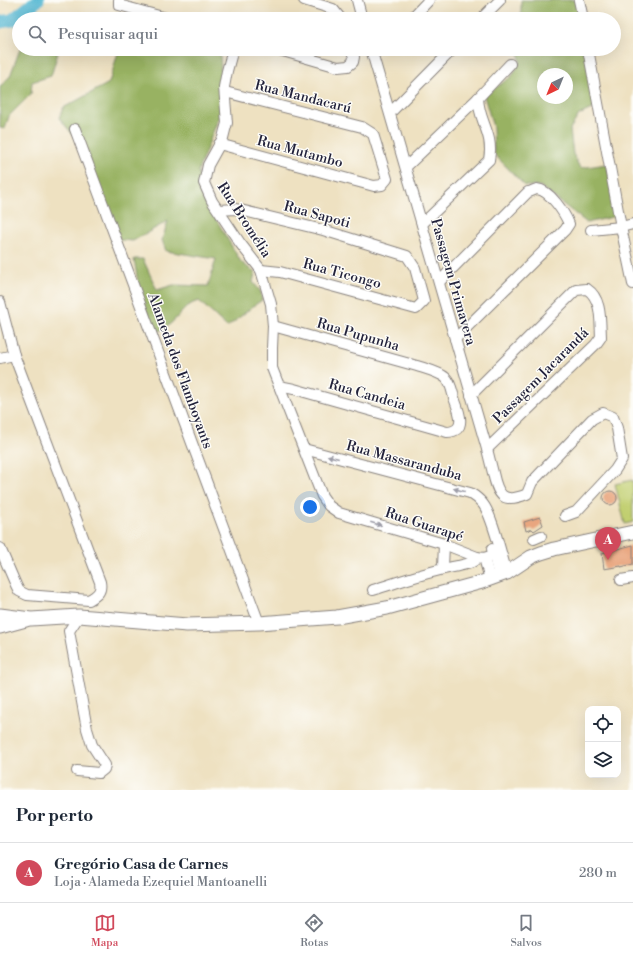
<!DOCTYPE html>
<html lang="pt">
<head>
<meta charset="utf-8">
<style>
  :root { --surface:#fff; --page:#f2f2f3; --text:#1f2937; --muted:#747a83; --line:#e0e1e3; --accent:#d1495b }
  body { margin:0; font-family:"Libre Bodoni",serif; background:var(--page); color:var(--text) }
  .controls { position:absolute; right:12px; bottom:12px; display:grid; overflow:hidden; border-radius:8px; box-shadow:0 4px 16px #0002 }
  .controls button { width:36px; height:36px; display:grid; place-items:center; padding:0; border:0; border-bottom:1px solid var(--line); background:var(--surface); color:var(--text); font:20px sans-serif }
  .compass { position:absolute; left:537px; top:68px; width:36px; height:36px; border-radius:50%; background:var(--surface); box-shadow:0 4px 16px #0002; rotate:223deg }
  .you { position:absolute; left:310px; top:507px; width:14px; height:14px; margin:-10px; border:3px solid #fff; border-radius:50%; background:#1a73e8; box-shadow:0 0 0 6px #1a73e833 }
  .badge { display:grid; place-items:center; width:26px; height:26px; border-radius:50%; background:var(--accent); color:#fff; font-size:13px; font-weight:700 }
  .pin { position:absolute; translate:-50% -33px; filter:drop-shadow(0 1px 2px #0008) }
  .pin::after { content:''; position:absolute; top:21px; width:14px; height:12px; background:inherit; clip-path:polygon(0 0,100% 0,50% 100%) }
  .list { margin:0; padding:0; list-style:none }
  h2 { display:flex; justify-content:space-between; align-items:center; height:52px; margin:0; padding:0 16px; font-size:17px }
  h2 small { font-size:13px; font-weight:400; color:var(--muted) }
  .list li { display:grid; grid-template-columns:26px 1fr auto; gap:12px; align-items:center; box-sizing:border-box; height:60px; padding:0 16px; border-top:1px solid var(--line) }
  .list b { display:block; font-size:15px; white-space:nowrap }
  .list p { margin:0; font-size:13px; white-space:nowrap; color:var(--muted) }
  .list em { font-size:13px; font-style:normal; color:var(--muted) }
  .icon { flex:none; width:22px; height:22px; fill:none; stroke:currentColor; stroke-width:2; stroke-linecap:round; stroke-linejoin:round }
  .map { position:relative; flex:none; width:633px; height:790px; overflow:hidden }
  .search { position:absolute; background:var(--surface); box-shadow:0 4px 16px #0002; left:12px; right:12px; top:12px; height:44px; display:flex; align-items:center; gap:10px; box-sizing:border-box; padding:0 14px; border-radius:22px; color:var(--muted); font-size:15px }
  .sheet { height:112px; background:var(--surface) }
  nav { display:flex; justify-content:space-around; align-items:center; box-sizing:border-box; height:56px; border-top:1px solid var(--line); background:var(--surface); font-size:11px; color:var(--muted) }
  nav a { display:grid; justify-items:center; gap:2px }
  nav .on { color:var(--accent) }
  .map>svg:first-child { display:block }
</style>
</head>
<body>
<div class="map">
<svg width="633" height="790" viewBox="0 0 633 790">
  <rect width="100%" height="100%" fill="#fdfcf7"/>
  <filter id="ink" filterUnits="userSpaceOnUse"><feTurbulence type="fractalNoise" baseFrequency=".025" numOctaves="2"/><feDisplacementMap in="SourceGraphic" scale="8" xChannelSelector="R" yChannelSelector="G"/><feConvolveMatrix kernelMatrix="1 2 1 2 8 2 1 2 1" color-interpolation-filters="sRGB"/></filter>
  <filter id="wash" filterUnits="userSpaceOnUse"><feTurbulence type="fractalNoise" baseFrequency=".012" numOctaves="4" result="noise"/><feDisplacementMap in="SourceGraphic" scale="16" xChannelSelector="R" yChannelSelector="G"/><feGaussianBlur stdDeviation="0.9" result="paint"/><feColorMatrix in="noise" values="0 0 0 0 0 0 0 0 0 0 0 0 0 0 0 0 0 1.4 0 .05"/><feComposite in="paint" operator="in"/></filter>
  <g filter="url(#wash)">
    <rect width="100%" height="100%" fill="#eee1c1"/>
    <polygon fill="#c1cf70" stroke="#727856" points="632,480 633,485 633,522 625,524 615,484"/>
    <g fill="#98b262" stroke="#5d6a4e" fill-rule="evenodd">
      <polygon points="521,0 576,0 580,19 521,19"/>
      <polygon points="143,13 161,19 96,19 96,16"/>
      <polygon points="20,49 59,49 51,76 32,82 31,94 9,116 5,129 0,128 0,87 10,76"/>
      <path d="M119,49H220L222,109L198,171L202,188L213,214L241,262L255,273L253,282L261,292L262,300C249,308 239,319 227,327L199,301C195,302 190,304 187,307C177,316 170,328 156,332L141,300L134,259H143L157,290L173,285L208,286L216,259L166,251L162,240L168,221L133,241L120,240L84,148L59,118L63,108L109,83Z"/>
      <path d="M519,49H586L596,107L579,115L570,129L573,154L580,168L607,164L616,216L587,223L540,186H525L494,154L493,127L484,96L512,76L520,62ZM543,74H567V98H543Z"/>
    </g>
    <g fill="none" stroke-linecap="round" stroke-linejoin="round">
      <polyline stroke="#55b8d3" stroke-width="13" points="0,22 12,20 38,0"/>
    </g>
    <g id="blocks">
      <g fill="#e9a67f">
        <circle cx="610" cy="498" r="7"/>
        <polygon points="540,517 543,525 534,531 532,529 526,531 524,522"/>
        <polygon points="633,545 633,564 621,567 621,566 604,569 602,553"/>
      </g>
    </g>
  </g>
  <g filter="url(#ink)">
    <use href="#blocks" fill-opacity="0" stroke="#88827e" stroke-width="1"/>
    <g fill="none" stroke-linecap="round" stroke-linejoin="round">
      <g stroke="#88827e" stroke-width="12">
        <g id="minor">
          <polyline points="119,0 119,5 170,19"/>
          <polyline points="304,0 333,9 341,19"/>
          <polyline points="357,0 362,19"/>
          <polyline points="579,0 583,19"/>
          <polyline points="411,19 429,0"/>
          <polyline points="481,19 500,0"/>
          <polyline points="233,49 227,71 224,87 227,123 225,130 223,138 208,165 204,183 212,201 240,243 261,270 271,304 273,326 272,348 272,368 322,496 329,506 339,513 444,544 477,557 484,558 500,553"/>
          <polyline points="276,49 338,67 348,66 353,62 354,57 351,49"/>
          <path d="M371,49L487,449C489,457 491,465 493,473C498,496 503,504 527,494L532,482L592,419L603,413L613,417L617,428L622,459L615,470L576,512L565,516"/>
          <polyline points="588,49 621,227 633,284"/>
          <polyline points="390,113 453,49"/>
          <polyline points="75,129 259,623"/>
          <polyline points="219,144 374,186 382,185 387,179 373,134 362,127 225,92"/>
          <polyline points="406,167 478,98 510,64"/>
          <polyline points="219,210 236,209 323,230 407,256 415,268 423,297 424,301 416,309 280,272 261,270"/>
          <path d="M422,224L489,160C494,133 479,123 478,98"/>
          <polyline points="591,230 621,227 633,224"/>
          <path d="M439,282L528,192C531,192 535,189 537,189C550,190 565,214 569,224L565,230L455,339"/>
          <path d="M0,302L14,355L100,582C102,592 97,595 89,600L27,595L19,591L16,585L0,548"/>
          <path d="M273,326L417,366C426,369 439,372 446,378C451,383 452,391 454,398C459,411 468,431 447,432L294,389L279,386"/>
          <polyline points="0,358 14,355"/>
          <path d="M471,395L576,290L587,289C602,299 600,320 601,337L596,344L487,449"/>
          <path d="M304,449L470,493C475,496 479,499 483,504C493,517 501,555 507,573"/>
          <polyline points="534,539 541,536"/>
          <polyline points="492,549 499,576"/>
          <polyline points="484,558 490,579"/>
          <polyline points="443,568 444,544"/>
          <polyline points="621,580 633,578"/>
          <path d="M373,590C401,581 429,571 458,566C465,564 474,564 477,557"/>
          <polyline points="77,771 99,773 104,769 105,765 92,745 87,729 69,631 79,616"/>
        </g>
      </g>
      <g stroke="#88827e" stroke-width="15">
        <g id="major">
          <polyline points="0,615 31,619 79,616 187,625 259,623 337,617 387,608 482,582 507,573 531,557 541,553 554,549 633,532"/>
          <polyline points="0,627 26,620"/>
        </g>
      </g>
      <use href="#minor" stroke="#fff" stroke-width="10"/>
      <use href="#major" stroke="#fff" stroke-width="13"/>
    </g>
    <defs><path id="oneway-solid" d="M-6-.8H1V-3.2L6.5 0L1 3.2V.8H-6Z"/></defs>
    <g fill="#9c9ca7">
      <use href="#oneway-solid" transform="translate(333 457) rotate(-165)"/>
      <use href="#oneway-solid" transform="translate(459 490) rotate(-165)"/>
      <use href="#oneway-solid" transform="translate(376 524) rotate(16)"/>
    </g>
  </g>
  <g text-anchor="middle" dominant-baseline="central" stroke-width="3" stroke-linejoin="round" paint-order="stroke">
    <g font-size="14" fill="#22223b" stroke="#fdfcf7">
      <text transform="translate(303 97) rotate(14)">Rua Mandacarú</text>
      <text transform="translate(300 152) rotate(15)">Rua Mutambo</text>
      <text transform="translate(317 215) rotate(15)">Rua Sapoti</text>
      <text transform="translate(244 220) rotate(57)">Rua Bromélia</text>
      <text transform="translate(342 274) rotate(15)">Rua Ticongo</text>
      <text transform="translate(453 282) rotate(74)">Passagem Primavera</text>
      <text transform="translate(358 335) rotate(16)">Rua Pupunha</text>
      <text transform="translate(180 371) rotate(70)">Alameda dos Flamboyants</text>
      <text transform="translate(541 376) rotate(-45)">Passagem Jacarandá</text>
      <text transform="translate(367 395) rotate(16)">Rua Candeia</text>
      <text transform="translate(404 461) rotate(15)">Rua Massaranduba</text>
      <text transform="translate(424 525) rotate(18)">Rua Guarapé</text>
    </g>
  </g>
</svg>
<div class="controls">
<button><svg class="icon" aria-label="locate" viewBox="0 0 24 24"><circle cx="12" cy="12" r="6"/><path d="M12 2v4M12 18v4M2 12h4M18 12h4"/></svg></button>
<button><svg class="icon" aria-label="layers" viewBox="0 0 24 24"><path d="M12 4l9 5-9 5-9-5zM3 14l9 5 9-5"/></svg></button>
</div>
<svg class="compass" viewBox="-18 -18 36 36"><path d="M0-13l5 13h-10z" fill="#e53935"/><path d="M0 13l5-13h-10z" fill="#747a83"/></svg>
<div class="you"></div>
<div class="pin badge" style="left:608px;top:560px">A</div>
<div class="search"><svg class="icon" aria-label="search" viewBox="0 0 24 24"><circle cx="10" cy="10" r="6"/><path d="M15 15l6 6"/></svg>Pesquisar aqui</div>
</div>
<section class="sheet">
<h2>Por perto<small></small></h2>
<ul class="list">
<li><span class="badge">A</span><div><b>Gregório Casa de Carnes</b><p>Loja · Alameda Ezequiel Mantoanelli</p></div><em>280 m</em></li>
</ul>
</section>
<nav>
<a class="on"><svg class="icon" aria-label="map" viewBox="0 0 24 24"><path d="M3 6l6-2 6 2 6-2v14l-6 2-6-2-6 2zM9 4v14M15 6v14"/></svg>Mapa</a>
<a><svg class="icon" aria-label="directions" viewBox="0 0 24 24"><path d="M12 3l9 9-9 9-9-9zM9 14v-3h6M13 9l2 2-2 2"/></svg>Rotas</a>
<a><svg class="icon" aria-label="saved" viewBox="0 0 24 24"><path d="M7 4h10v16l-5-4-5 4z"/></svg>Salvos</a>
</nav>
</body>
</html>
